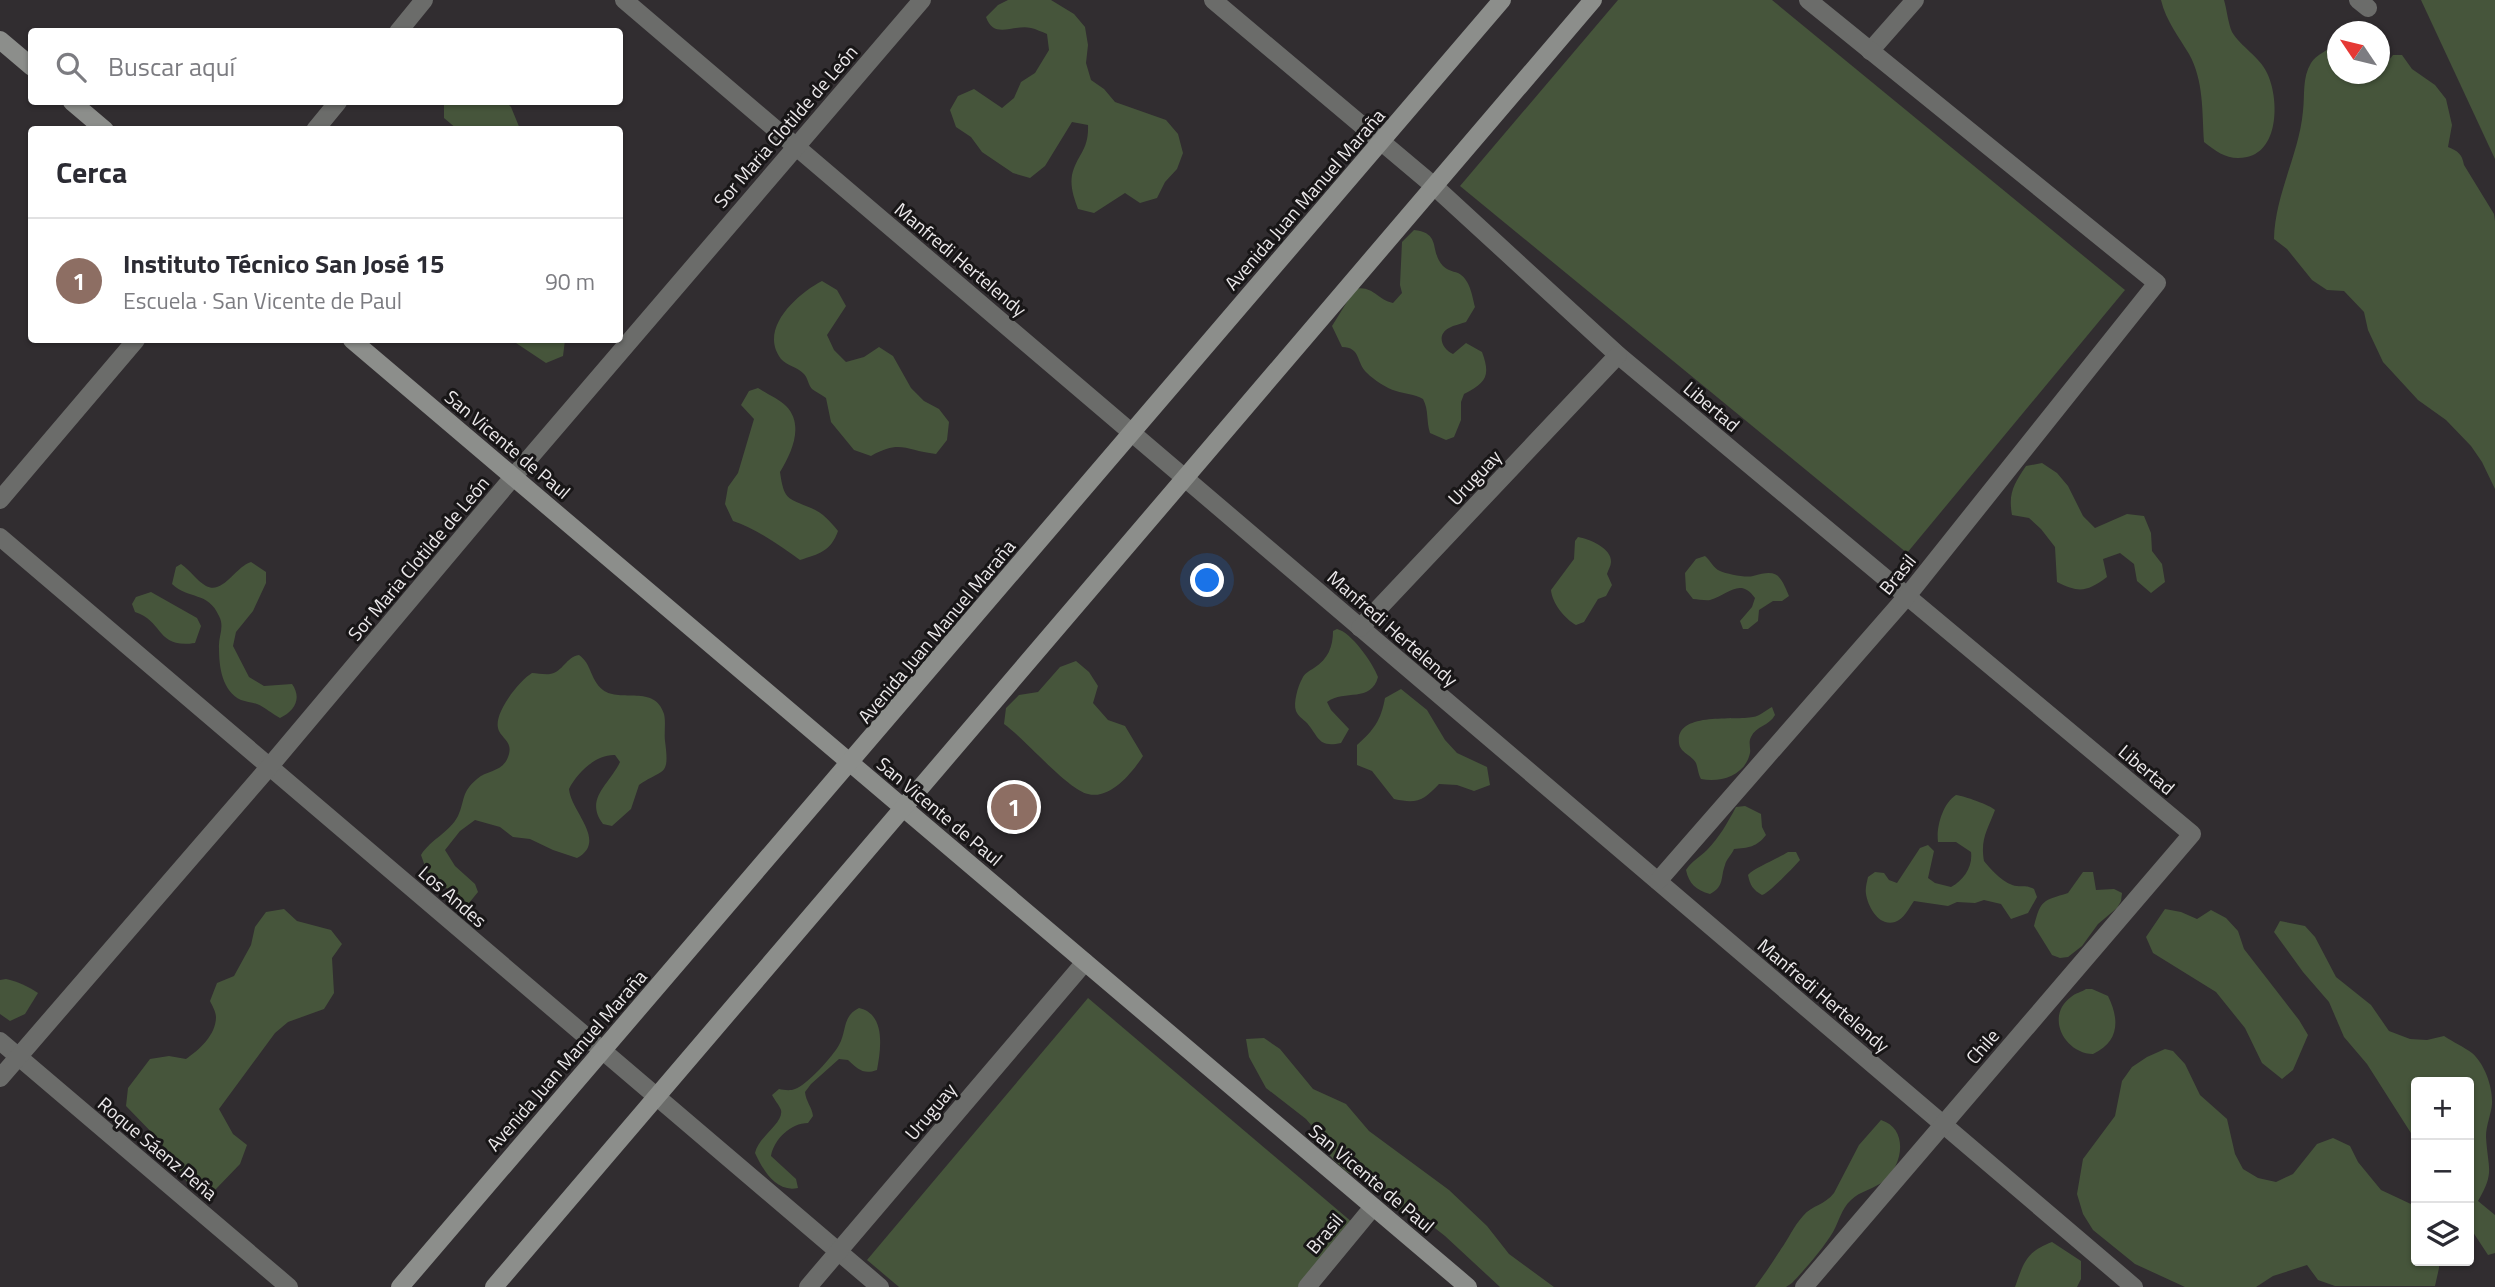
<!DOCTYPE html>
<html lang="es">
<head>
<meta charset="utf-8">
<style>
  :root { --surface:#fff; --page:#f2f2f3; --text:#2b2b33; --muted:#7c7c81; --line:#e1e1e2; --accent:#b45309 }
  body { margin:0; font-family:"Titillium Web",sans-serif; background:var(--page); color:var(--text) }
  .controls { position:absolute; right:21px; bottom:21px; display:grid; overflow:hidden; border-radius:7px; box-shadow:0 2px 5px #0004 }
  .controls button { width:63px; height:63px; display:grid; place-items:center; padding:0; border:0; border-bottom:2px solid var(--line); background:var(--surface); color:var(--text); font:35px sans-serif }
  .compass { position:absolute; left:2327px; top:21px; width:63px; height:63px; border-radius:50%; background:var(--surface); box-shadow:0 2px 5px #0004; rotate:305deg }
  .you { position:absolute; left:1208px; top:581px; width:24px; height:24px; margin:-18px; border:5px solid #fff; border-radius:50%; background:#1a73e8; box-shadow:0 0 0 10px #1a73e833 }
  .badge { display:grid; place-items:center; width:46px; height:46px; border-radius:50%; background:var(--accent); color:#fff; font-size:23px; font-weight:700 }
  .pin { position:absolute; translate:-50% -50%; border:4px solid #fff; box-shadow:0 2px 7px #0006 }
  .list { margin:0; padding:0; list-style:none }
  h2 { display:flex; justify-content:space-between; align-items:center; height:91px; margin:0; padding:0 28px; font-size:30px }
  h2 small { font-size:23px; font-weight:400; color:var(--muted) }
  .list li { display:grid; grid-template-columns:46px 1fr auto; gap:21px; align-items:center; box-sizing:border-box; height:126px; padding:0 28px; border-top:2px solid var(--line) }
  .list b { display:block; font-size:26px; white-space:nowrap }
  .list p { margin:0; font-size:23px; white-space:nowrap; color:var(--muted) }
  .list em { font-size:23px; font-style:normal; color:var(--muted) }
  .icon { flex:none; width:38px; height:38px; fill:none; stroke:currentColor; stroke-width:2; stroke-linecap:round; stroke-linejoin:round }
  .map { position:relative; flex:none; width:2495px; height:1287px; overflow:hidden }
  .search { position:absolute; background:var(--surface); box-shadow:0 2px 5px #0004; left:28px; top:28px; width:595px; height:77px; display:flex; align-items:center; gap:18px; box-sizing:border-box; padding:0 24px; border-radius:7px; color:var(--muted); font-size:26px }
  .panel { position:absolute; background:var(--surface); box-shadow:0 2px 5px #0004; left:28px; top:126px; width:595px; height:217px; border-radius:7px }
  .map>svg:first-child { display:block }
</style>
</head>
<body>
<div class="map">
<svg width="2495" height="1287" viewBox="0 0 2495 1287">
  <rect width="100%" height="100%" fill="#312d30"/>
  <g fill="#46553b">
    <path d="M1008,0H1051L1074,14L1085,27L1088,45L1086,63L1091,80L1104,89L1115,102L1166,120L1178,134L1183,153L1177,169L1165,182L1157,198L1140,203L1125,193L1094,213L1078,209C1074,198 1070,187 1072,175C1077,154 1089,151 1088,125L1072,122L1045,166L1030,178L1013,173L982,152L971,137L956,127L950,110L958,96L974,89L1002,108L1014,98L1021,82L1035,73L1049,50L1047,34C1042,32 1036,29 1031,28C1013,24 994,40 986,17L998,5Z"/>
    <polygon points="1618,0 1772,0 2125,290 1907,553 1460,186"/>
    <path d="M2161,0H2224C2227,10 2228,23 2232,32C2241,47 2260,57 2267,73C2279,97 2280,150 2247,157C2229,161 2218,153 2204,142C2202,112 2204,81 2189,54C2179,37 2166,21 2161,0Z"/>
    <polygon points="2421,0 2495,0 2495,159"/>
    <path d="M2337,44L2338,74H2380V50L2389,60L2393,55H2402L2412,69L2435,85L2446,99L2452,125L2448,147C2458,151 2462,154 2464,165L2494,214L2495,221V489L2482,462L2471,446L2446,420L2418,400L2383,362L2368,330L2364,312L2344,291L2327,290L2312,280L2287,249L2274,239C2275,194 2299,155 2303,111C2305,95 2302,78 2311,63C2316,55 2329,49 2337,44Z"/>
    <polygon points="444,102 506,102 511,107 520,129 457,129 444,118"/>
    <path d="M1414,230C1442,233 1429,251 1443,266C1447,270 1452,271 1458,273C1470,279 1472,295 1475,307L1466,322C1461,324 1454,325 1449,328C1436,335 1442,349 1453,354L1466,343L1482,352C1491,376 1486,383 1464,394L1461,402V420L1454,437L1446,440L1430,433C1426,421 1429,410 1423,399C1414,394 1405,394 1396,391C1386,388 1374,380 1367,373C1356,363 1361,347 1342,347L1332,326L1355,289C1373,285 1377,300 1393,303L1402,293L1400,285L1402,242Z"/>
    <path d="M822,281L837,290L846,306L827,335L834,350L846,362L864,357L879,347L893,356L911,388L924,401L939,409L949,422L947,440L936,454C906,451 901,439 871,456L854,450L831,422L826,398C822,395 816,392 812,389C808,385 808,378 804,374C798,367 787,366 781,359C758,329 797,294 822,281Z"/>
    <polygon points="513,340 565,340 563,356 546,363 516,343"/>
    <path d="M758,388C767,394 779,399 786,406C805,425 791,454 780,472C784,500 787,498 811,508C823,513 830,521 838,531C831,551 819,554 800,560C781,546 755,528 733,521L725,504L728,487L738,473L754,419L741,405L749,391Z"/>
    <path d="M2042,463L2057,473L2068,486L2083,516L2095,528L2127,514L2144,516L2151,533L2152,551L2162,564L2165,582L2151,593L2137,581L2134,564L2120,553L2103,559L2107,577C2087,592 2079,593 2057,582L2055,547L2041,529L2029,518L2012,515C2008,493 2014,484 2026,466Z"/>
    <path d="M1578,537C1589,539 1612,548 1611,562C1611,566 1608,570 1607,574L1612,585L1606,596L1598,599L1584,622L1576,625C1565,619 1552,603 1551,590L1574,559L1575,541Z"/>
    <path d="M1705,556C1711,561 1713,568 1720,571C1727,574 1746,578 1753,576C1777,569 1780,574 1789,596L1782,601H1773L1759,610L1758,621L1748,629H1743L1740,621L1752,607L1755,598C1740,577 1728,595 1710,600C1706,601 1698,599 1693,599L1686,590L1685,573L1696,559Z"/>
    <path d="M251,562L266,572V583L253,611L236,632L233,646L249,677L264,686L292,684C302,698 295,711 280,718C272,714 265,707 257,704C252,702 246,702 241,700C222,691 219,667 219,648C218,637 225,627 219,616C208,591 189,600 172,584L176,567L181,564C190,570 196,580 206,586C223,595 235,567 251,562Z"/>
    <path d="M151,592L197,618L201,626L195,643C156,649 164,621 135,612L132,604L136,597Z"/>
    <path d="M1337,629C1351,632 1373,663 1378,677C1371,703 1345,689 1327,702L1331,710L1349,729L1341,743C1318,748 1319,737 1307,723C1303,719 1298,716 1296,711C1293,703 1298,686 1302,679C1304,674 1309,671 1314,668C1328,659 1333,647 1333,631Z"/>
    <path d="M579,655C592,664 590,680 603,690C620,703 655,684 664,714C666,722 664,733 665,741C670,778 663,768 639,785L631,809L612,826L603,824C584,799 609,785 620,762L615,755C596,754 577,773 569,789C571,812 608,841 577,858L553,850L530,839L513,837L500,827L475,820L460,831L445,850L455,866L475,884L478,892L469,903L461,900L427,872L421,855C431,839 449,833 458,816C465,801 461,792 477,779C488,769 504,773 509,754C512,742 503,739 499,731C491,715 520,680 532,673C537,673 545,675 550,674C563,672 566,657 579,655Z"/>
    <path d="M1076,661L1089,672L1098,686L1093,703L1108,720L1125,726L1143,756C1132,773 1110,800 1088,794C1068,790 1025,739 1004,724L1006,708L1019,695L1038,692L1060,667Z"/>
    <path d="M1401,689L1427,710L1445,740L1457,753L1487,767L1490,785L1474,791L1457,785L1439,784C1423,801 1417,804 1394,799L1372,771L1357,765V745C1374,730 1381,720 1385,698Z"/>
    <path d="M1772,707L1775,715C1769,726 1756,726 1751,737C1748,743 1751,748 1750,753C1745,776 1720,783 1701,779C1698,774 1698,768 1696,763C1692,755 1680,753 1679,743C1675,711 1734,721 1753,717C1760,716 1766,710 1772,707Z"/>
    <path d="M1956,795C1964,796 1990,805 1995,810C1988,829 1980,839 1984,861C1991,870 2005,885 2017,886C2024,887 2026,885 2034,889L2037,897L2028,913L2011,919L2001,904L1984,900L1975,903L1957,902L1948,906L1914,901C1909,908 1904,919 1895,922C1879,927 1868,907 1866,894C1865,888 1867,882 1868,877L1875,872L1884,873L1889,880L1897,883L1920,848L1928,845L1934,851L1928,878L1935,883L1951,887C1964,880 1973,866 1971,852L1956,842H1938C1936,827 1943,803 1956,795Z"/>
    <path d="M1745,806L1761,814L1762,827L1766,835C1757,847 1748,848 1734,849C1732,854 1726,860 1725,865C1720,878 1725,886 1710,894C1696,890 1689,884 1686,870C1692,861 1700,857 1707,850C1719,838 1728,822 1736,807Z"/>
    <path d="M1788,852H1796L1800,860C1794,867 1769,893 1762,895C1753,890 1750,885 1748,875C1754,868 1777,859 1788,852Z"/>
    <path d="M2083,872H2093L2096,890L2114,889L2122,893L2121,901L2117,908L2098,924L2082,946L2068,957L2060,958L2052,955L2034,926C2041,899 2043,901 2068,893Z"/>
    <path d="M284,909L297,921L331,930L342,944L332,958L334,993L324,1009L288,1022L275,1033L219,1109L233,1134L247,1145L240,1164L215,1190L191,1188L159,1140L126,1106L128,1088L150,1059L169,1056L186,1059C199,1050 216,1035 216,1017C216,1012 212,1005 210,1001L217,983L234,976L251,945L255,927L266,912Z"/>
    <polygon points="2165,909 2181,912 2197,919 2211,910 2226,918 2238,931 2244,949 2299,1020 2308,1035 2293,1070 2282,1079 2262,1063 2245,1028 2216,992 2153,953 2146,937"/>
    <path d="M2280,921L2305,926L2315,937L2336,977L2371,1005L2389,1031L2410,1039L2427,1040L2444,1036C2453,1042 2464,1047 2472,1053C2485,1064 2493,1088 2492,1104C2491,1115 2486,1125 2486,1137C2488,1170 2495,1172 2478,1201L2495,1215V1253L2488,1255L2469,1226V1082H2416V1141L2367,1064L2344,1037L2329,1002L2303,972L2274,932Z"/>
    <path d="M6,979C17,981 29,987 38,993L25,1014L10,1021L0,1014V980Z"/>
    <path d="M2086,989H2092L2108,996C2120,1020 2119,1042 2093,1054C2064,1053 2045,1016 2071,997C2075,993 2082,992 2086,989Z"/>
    <polygon points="1088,998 1353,1223 1298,1287 899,1287 867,1260"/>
    <path d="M859,1008C886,1014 881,1049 877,1070C863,1075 858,1069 848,1060L839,1059L811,1084L805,1092C806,1102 812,1107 813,1116L808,1123C791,1123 774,1139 771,1156L796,1179L798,1188C776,1193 763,1170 755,1153C758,1137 784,1123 781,1110C779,1105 774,1099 772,1095L779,1089C784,1090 790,1091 795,1089C807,1085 833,1056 839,1045C847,1031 842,1016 859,1008Z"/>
    <polygon points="1264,1038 1280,1049 1313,1089 1346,1104 1369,1131 1449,1190 1487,1226 1509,1254 1554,1287 1500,1287 1445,1236 1431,1225 1400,1212 1379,1186 1347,1172 1335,1161 1323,1148 1317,1132 1306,1119 1266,1088 1249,1057 1246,1039"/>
    <polygon points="2165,1049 2173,1051 2185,1064 2200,1095 2227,1119 2235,1154 2243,1169 2258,1178 2276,1182 2293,1174 2317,1144 2333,1138 2350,1146 2358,1162 2381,1190 2413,1205 2416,1209 2416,1261 2439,1261 2439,1268 2435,1286 2335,1286 2318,1280 2307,1265 2273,1276 2256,1287 2185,1287 2135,1264 2093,1230 2083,1214 2077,1194 2083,1159 2115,1116 2122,1081 2132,1067 2147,1057"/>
    <path d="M1881,1120C1909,1129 1903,1165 1884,1181C1874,1189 1860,1191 1851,1200C1841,1209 1839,1222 1833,1232C1822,1250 1806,1268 1792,1283L1786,1287H1755C1764,1275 1773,1262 1781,1249C1789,1238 1793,1227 1803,1216C1812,1205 1825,1205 1834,1193L1859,1145Z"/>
    <path d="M2052,1242L2081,1261V1279L2077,1287H2015C2024,1262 2026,1252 2052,1242Z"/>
  </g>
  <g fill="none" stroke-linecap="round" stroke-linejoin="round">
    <g stroke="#6b6c6a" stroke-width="18">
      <polyline points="624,0 2134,1287"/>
      <polyline points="1213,0 1434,186 1618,355 2192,834 1804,1287"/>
      <polyline points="2358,0 2368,8"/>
      <polyline points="398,32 424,0"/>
      <polyline points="1870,51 1915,0"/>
      <polyline points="315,130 338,102"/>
      <polyline points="0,500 136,340"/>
      <polyline points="0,537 880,1287"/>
      <polyline points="1360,628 1618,355"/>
      <polyline points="1658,881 1908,595 2157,283 1808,0"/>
      <polyline points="0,1041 289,1287"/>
      <polyline points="0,1078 270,766 514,476 922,0"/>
      <polyline points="808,1287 1085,962"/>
      <polyline points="1307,1287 1373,1207"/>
    </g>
    <g stroke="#8c8e8b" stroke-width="18">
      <polyline points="0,40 32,67"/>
      <polyline points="72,102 105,130"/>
      <polyline points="352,340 1468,1287"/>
      <polyline points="400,1287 1502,0"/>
      <polyline points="494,1287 1593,0"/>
    </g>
  </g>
  <g text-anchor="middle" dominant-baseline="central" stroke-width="6" stroke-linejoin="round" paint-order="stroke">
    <g font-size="19" fill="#ece9eb" stroke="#181617">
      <text transform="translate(785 126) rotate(-49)">Sor Maria Clotilde de León</text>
      <text transform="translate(1304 199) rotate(-49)">Avenida Juan Manuel Maraña</text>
      <text transform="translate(961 259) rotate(40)">Manfredi Hertelendy</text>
      <text transform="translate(1712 406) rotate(40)">Libertad</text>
      <text transform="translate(508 444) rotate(40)">San Vicente de Paul</text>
      <text transform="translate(1474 477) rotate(-47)">Uruguay</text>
      <text transform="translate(418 558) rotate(-50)">Sor Maria Clotilde de León</text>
      <text transform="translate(1897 574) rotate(-51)">Brasil</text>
      <text transform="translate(1393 628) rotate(41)">Manfredi Hertelendy</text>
      <text transform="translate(936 631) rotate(-50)">Avenida Juan Manuel Maraña</text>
      <text transform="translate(2147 769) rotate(40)">Libertad</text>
      <text transform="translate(940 811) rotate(40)">San Vicente de Paul</text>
      <text transform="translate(453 896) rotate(41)">Los Andes</text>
      <text transform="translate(1824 995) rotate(40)">Manfredi Hertelendy</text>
      <text transform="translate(1982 1046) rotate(-49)">Chile</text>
      <text transform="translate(566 1060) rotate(-49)">Avenida Juan Manuel Maraña</text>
      <text transform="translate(930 1111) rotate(-50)">Uruguay</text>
      <text transform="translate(158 1148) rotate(40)">Roque Sáenz Peña</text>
      <text transform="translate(1372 1178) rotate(40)">San Vicente de Paul</text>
      <text transform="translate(1324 1233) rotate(-50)">Brasil</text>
    </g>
  </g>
</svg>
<div class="controls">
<button>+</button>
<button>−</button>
<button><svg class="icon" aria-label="layers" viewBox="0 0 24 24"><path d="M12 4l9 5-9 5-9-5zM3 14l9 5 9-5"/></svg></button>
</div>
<svg class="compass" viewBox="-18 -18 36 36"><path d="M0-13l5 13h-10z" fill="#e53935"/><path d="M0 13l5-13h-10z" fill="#7c7c81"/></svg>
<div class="you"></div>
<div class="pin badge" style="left:1014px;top:807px;background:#8d6e63">1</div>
<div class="search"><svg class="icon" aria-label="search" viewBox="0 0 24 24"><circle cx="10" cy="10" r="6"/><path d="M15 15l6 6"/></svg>Buscar aquí</div>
<section class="panel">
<h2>Cerca<small></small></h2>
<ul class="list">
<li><span class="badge" style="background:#8d6e63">1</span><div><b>Instituto Técnico San José 15</b><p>Escuela · San Vicente de Paul</p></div><em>90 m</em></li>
</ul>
</section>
</div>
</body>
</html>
